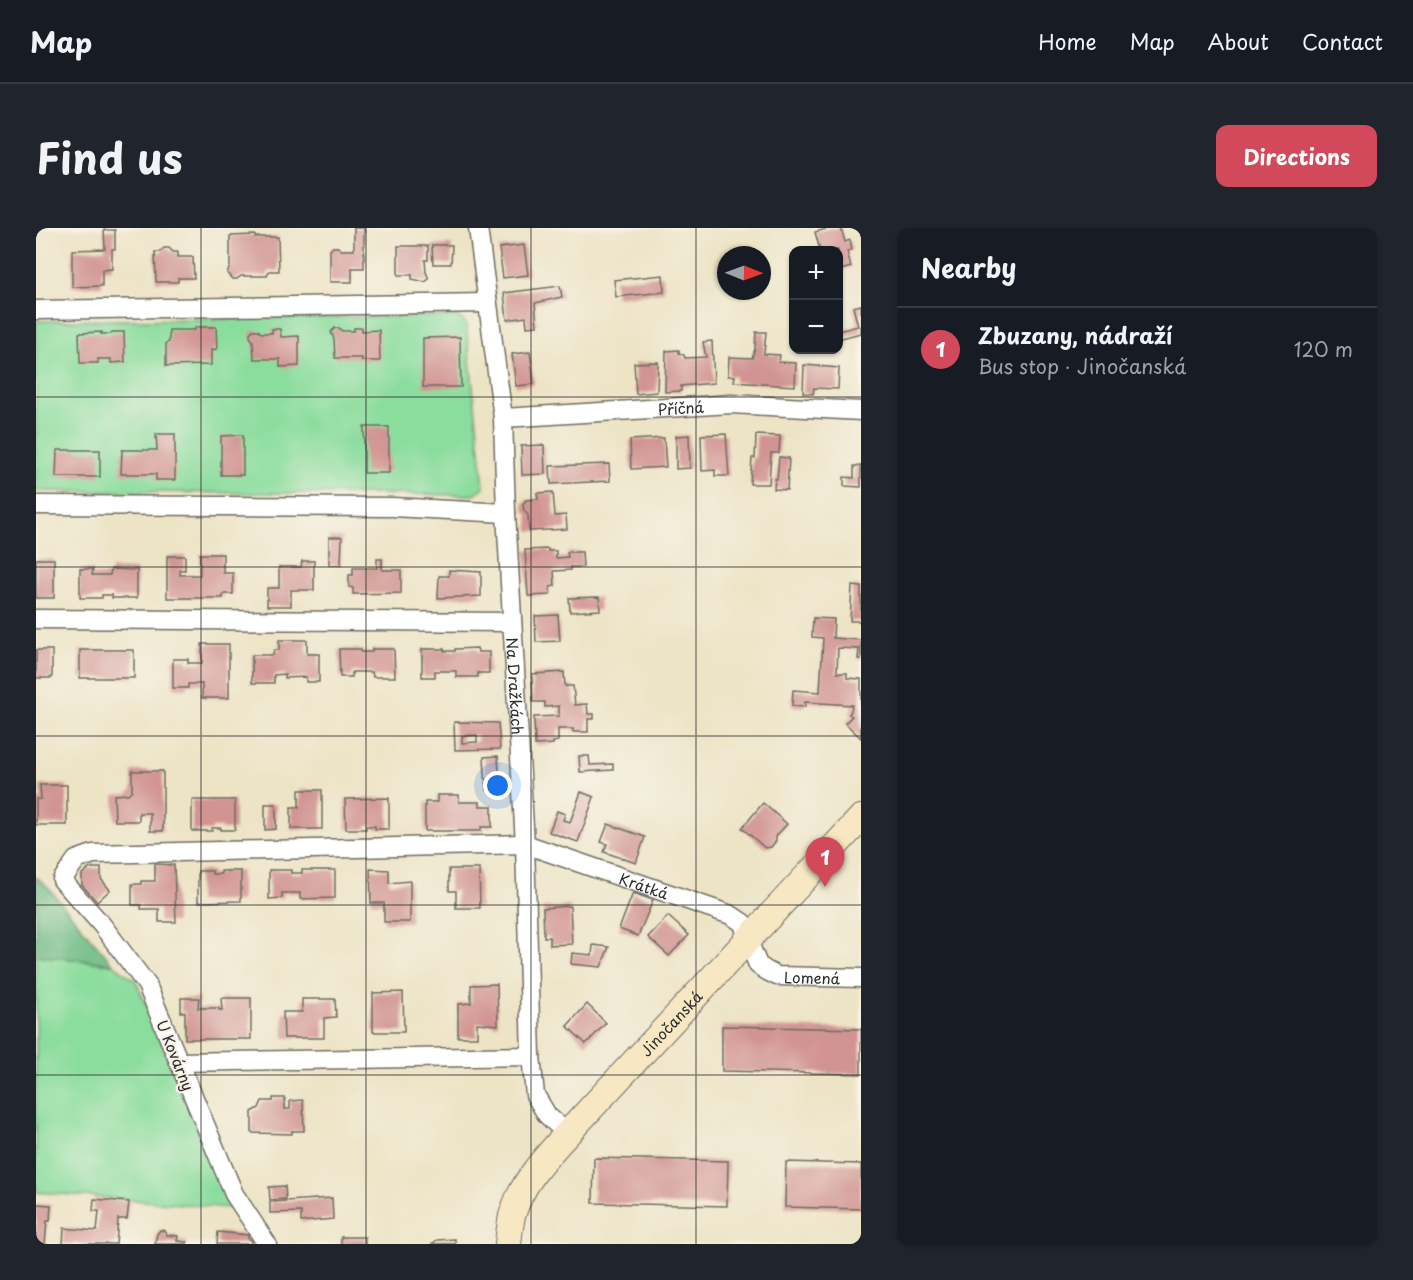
<!DOCTYPE html>
<html lang="en">
<head>
<meta charset="utf-8">
<style>
  :root { --surface:#171b24; --page:#20242c; --text:#f1f3f6; --muted:#9ea1a6; --line:#363941; --accent:#d1495b }
  body { margin:0; font-family:"Playpen Sans",sans-serif; background:var(--page); color:var(--text) }
  .controls { position:absolute; right:18px; top:18px; display:grid; overflow:hidden; border-radius:12px; box-shadow:0 2px 4px #0004 }
  .controls button { width:54px; height:54px; display:grid; place-items:center; padding:0; border:0; border-bottom:2px solid var(--line); background:var(--surface); color:var(--text); font:30px sans-serif }
  .compass { position:absolute; left:681px; top:18px; width:54px; height:54px; border-radius:50%; background:var(--surface); box-shadow:0 2px 4px #0004; rotate:91deg }
  .you { position:absolute; left:462px; top:558px; width:21px; height:21px; margin:-15px; border:4px solid #fff; border-radius:50%; background:#1a73e8; box-shadow:0 0 0 9px #1a73e833 }
  .badge { display:grid; place-items:center; width:39px; height:39px; border-radius:50%; background:var(--accent); color:#fff; font-size:20px; font-weight:700 }
  .pin { position:absolute; translate:-50% -50px; filter:drop-shadow(0 2px 3px #0008) }
  .pin::after { content:''; position:absolute; top:32px; width:21px; height:18px; background:inherit; clip-path:polygon(0 0,100% 0,50% 100%) }
  .list { margin:0; padding:0; list-style:none }
  h2 { display:flex; justify-content:space-between; align-items:center; height:78px; margin:0; padding:0 24px; font-size:26px }
  h2 small { font-size:20px; font-weight:400; color:var(--muted) }
  .list li { display:grid; grid-template-columns:39px 1fr auto; gap:18px; align-items:center; box-sizing:border-box; height:84px; padding:0 24px; border-top:2px solid var(--line) }
  .list b { display:block; font-size:22px; white-space:nowrap }
  .list p { margin:0; font-size:20px; white-space:nowrap; color:var(--muted) }
  .list em { font-size:20px; font-style:normal; color:var(--muted) }
  .map { position:relative; flex:none; width:825px; height:1016px; overflow:hidden; border-radius:12px }
  header { display:flex; align-items:center; gap:36px; box-sizing:border-box; height:84px; padding:0 30px; background:var(--surface); border-bottom:2px solid var(--line) }
  header strong { font-size:28px }
  nav { display:flex; gap:33px; margin-inline-start:auto; font-size:21px }
  .intro { display:flex; align-items:center; justify-content:space-between; box-sizing:border-box; height:144px; padding:0 36px }
  h1 { margin:0; font-size:42px }
  .button { padding:15px 27px; border-radius:12px; background:var(--accent); color:#fff; font-size:21px; font-weight:700 }
  main { display:flex; gap:36px; padding:0 36px }
  aside { flex:1; background:var(--surface); border-radius:12px; box-shadow:0 2px 4px #0004 }
  .map>svg:first-child { display:block }
</style>
</head>
<body>
<header>
<strong>Map</strong>
<nav><a>Home</a><a>Map</a><a>About</a><a>Contact</a></nav>
</header>
<div class="intro"><h1>Find us</h1><a class="button">Directions</a></div>
<main>
<div class="map">
<svg width="825" height="1016" viewBox="0 0 825 1016">
  <rect width="100%" height="100%" fill="#f7f3e8"/>
  <filter id="ink" filterUnits="userSpaceOnUse"><feTurbulence type="fractalNoise" baseFrequency=".0167" numOctaves="2"/><feDisplacementMap in="SourceGraphic" scale="12" xChannelSelector="R" yChannelSelector="G"/><feConvolveMatrix kernelMatrix="1 2 1 2 8 2 1 2 1" color-interpolation-filters="sRGB"/></filter>
  <filter id="wash" filterUnits="userSpaceOnUse"><feTurbulence type="fractalNoise" baseFrequency=".008" numOctaves="4" result="noise"/><feDisplacementMap in="SourceGraphic" scale="24" xChannelSelector="R" yChannelSelector="G"/><feGaussianBlur stdDeviation="1.35" result="paint"/><feColorMatrix in="noise" values="0 0 0 0 0 0 0 0 0 0 0 0 0 0 0 0 0 1.4 0 .05"/><feComposite in="paint" operator="in"/></filter>
  <g filter="url(#wash)">
    <rect width="100%" height="100%" fill="#ede4c6"/>
    <g fill="#8bdd9e" stroke="#5b8464" stroke-width="1.5">
      <polygon points="422,88 430,96 448,259 439,267 0,263 0,93"/>
      <polygon points="0,727 77,736 100,753 194,980 0,964"/>
    </g>
    <polygon fill="#70bc85" stroke="#4e7458" stroke-width="1.5" points="0,649 10,657 77,736 0,727"/>
    <g id="blocks">
      <g fill="#d19492" fill-rule="evenodd">
        <polygon points="318,0 328,0 328,40 316,40 316,54 294,54 294,22 297,19 302,19 305,22 318,22"/>
        <polygon points="794,0 805,0 809,14 814,12 816,22 811,23 815,39 802,43 802,22 784,22 779,4"/>
        <polygon points="68,2 79,2 79,21 76,21 76,41 66,42 66,58 36,59 36,22 69,21"/>
        <polygon points="219,7 219,9 242,9 243,43 233,43 231,48 205,48 201,51 196,51 191,45 194,38 194,8"/>
        <polygon points="396,17 416,17 415,36 397,36"/>
        <polygon points="488,17 492,47 467,50 463,20"/>
        <polygon points="362,18 392,18 392,32 389,32 390,44 393,51 389,54 376,51 376,47 362,47"/>
        <polygon points="128,20 133,20 137,24 142,24 142,29 157,29 158,50 142,50 142,54 120,54 119,24 124,24"/>
        <polygon points="627,47 628,64 580,69 578,52"/>
        <polygon points="524,58 526,69 499,75 501,98 491,99 490,89 471,92 468,65"/>
        <polygon points="825,77 825,105 802,111 802,103 822,98 817,79"/>
        <polygon points="159,99 180,99 181,121 175,122 175,137 130,138 130,115 133,114 133,102 159,102"/>
        <polygon points="299,100 303,100 306,103 318,103 318,100 326,100 326,103 343,102 344,133 326,133 326,130 299,130 298,111 295,104"/>
        <polygon points="236,101 244,101 245,109 263,108 263,138 244,139 244,131 218,131 217,113 214,109 214,105 217,102 222,102 225,105 236,105"/>
        <polygon points="66,104 65,106 75,106 76,104 88,104 89,134 75,135 75,131 62,131 62,135 44,135 43,105"/>
        <polygon points="720,104 730,104 728,126 744,127 743,134 760,135 759,158 698,154 699,148 692,148 693,129 716,130 719,121"/>
        <polygon points="424,109 425,159 387,159 387,110"/>
        <polygon points="676,113 678,155 645,158 645,163 629,164 630,123 643,122 643,125 648,127 649,130 670,129 667,114"/>
        <polygon points="494,124 498,156 480,158 476,126"/>
        <polygon points="622,134 621,164 600,166 598,135"/>
        <polygon points="768,137 803,140 802,161 778,160 777,166 767,165"/>
        <rect x="328" y="199" width="25" height="46"/>
        <polygon points="120,206 139,206 139,252 120,252 120,246 85,246 86,222 121,222"/>
        <polygon points="690,206 693,248 679,248 679,242 666,243 665,207"/>
        <polygon points="207,207 207,247 185,247 185,208"/>
        <polygon points="653,207 654,240 640,241 640,208"/>
        <polygon points="720,207 744,208 743,225 735,225 733,256 714,256 716,230 719,230"/>
        <polygon points="628,210 630,239 595,241 594,212"/>
        <polygon points="508,217 509,246 486,247 485,218"/>
        <polygon points="21,222 64,222 64,249 20,249"/>
        <polygon points="743,229 753,230 751,262 738,261 739,251 741,251"/>
        <polygon points="573,236 574,253 515,256 514,238"/>
        <polygon points="818,238 825,238 825,259 808,258 808,249 818,250"/>
        <polygon points="517,264 519,288 530,287 531,301 493,303 492,287 488,283 487,276 490,272 502,271 501,265"/>
        <polygon points="293,309 306,309 305,337 293,337"/>
        <polygon points="512,321 512,323 520,323 520,330 532,329 531,324 546,324 547,339 535,339 535,342 518,343 519,358 514,359 514,367 492,368 489,322"/>
        <polygon points="164,326 187,326 187,345 197,345 197,366 187,366 187,370 131,370 131,328 149,328 149,342 144,342 144,347 164,347"/>
        <rect x="0" y="331" width="18" height="39"/>
        <polygon points="341,331 346,331 346,342 365,342 365,365 317,366 317,360 313,359 313,347 317,347 317,340 341,340"/>
        <polygon points="266,333 278,333 278,362 255,362 255,378 231,378 231,360 243,360 243,339 265,339"/>
        <polygon points="44,341 57,341 56,347 74,347 75,341 101,342 101,370 76,370 76,367 66,367 66,370 44,370"/>
        <polygon points="413,342 445,344 445,368 402,370 403,348 413,348"/>
        <polygon points="816,358 825,359 825,393 814,393"/>
        <polygon points="563,369 564,382 534,384 533,370"/>
        <polygon points="522,387 524,413 500,414 499,388"/>
        <polygon points="777,390 798,391 797,410 825,412 825,431 822,431 823,421 802,420 801,445 811,445 811,450 825,451 825,510 809,495 816,488 813,486 815,483 816,477 769,474 769,479 756,478 757,462 784,464 787,410 776,409"/>
        <polygon points="243,412 271,412 271,426 283,426 283,454 270,454 270,449 249,450 249,446 238,447 238,455 216,455 216,427 237,427 238,422 243,422"/>
        <polygon points="166,416 193,416 193,470 166,470 166,456 152,456 152,460 137,460 137,431 152,431 152,435 166,435"/>
        <polygon points="441,420 442,424 453,424 453,445 442,445 442,449 420,449 420,443 399,443 399,449 386,449 386,421 408,421 408,423 419,423 419,421"/>
        <polygon points="303,421 325,421 325,424 336,424 336,421 358,421 359,449 337,449 336,444 316,444 316,449 304,449"/>
        <rect x="0" y="422" width="16" height="28"/>
        <rect x="44" y="422" width="54" height="28"/>
        <polygon points="528,444 529,458 537,458 539,477 551,476 552,486 558,486 558,491 552,491 552,504 537,504 537,501 522,501 522,513 517,514 517,516 499,517 498,489 523,488 523,478 509,479 509,474 497,474 496,446"/>
        <path d="M418,494L462,495L464,521L419,522ZM441,507V514L426,515V508Z"/>
        <polygon points="462,528 464,561 450,562 448,529"/>
        <polygon points="543,528 553,528 554,537 577,536 577,542 544,544"/>
        <polygon points="96,543 127,543 127,603 114,603 114,585 103,585 103,593 79,593 78,567 92,566 96,562"/>
        <polygon points="4,557 31,557 31,597 0,597 0,571 5,571"/>
        <polygon points="263,562 286,562 286,601 255,601 255,579 263,579"/>
        <polygon points="545,564 558,569 542,614 513,604 521,583 529,586 527,592 534,594"/>
        <polygon points="401,567 423,567 423,574 444,574 444,578 456,578 456,599 445,599 445,603 389,603 389,574 401,574"/>
        <polygon points="353,570 353,601 339,601 339,598 330,598 330,601 310,601 309,571"/>
        <polygon points="156,572 199,572 199,602 185,602 185,600 176,600 176,603 156,603"/>
        <polygon points="727,575 751,596 740,608 740,613 735,619 729,620 706,600"/>
        <polygon points="229,576 240,576 240,601 229,602"/>
        <polygon points="572,596 609,609 600,635 568,624 571,616 565,614"/>
        <polygon points="119,636 138,637 140,694 123,694 123,681 105,681 105,677 96,677 96,656 105,656 105,653 119,653"/>
        <polygon points="54,640 65,640 65,651 74,662 61,674 46,657 46,646"/>
        <polygon points="334,641 353,642 353,655 374,653 374,694 348,694 348,675 335,675"/>
        <polygon points="413,641 443,641 444,680 420,680 420,663 413,663"/>
        <polygon points="233,642 255,642 255,645 266,645 266,642 299,642 299,670 264,671 264,665 246,665 246,670 233,671"/>
        <polygon points="162,643 176,643 176,646 185,646 185,643 205,643 205,673 162,674"/>
        <polygon points="597,665 617,672 602,708 583,701"/>
        <polygon points="534,678 536,716 514,717 514,709 508,709 507,680"/>
        <polygon points="632,688 653,707 633,728 612,709"/>
        <polygon points="557,717 573,719 565,739 535,736 536,725 556,727"/>
        <polygon points="461,756 462,797 441,795 441,809 422,809 422,776 435,775 435,757"/>
        <polygon points="367,764 368,804 337,804 337,765"/>
        <polygon points="145,770 163,770 162,780 183,780 183,782 186,782 185,770 215,770 215,811 149,811 149,784 145,784"/>
        <polygon points="266,771 299,771 300,789 288,790 288,810 248,810 247,784 266,784"/>
        <polygon points="551,776 570,795 550,816 531,798"/>
        <polygon points="686,798 825,801 825,846 686,843"/>
        <polygon points="237,870 249,870 249,881 254,881 254,873 267,872 268,903 256,903 256,906 216,905 216,884 223,880 226,873 237,873"/>
        <polygon points="558,930 692,933 691,978 557,975"/>
        <polygon points="750,934 825,936 825,981 749,979"/>
        <polygon points="249,958 250,971 234,972 233,959"/>
        <polygon points="296,970 297,991 265,994 265,984 234,985 234,974"/>
        <polygon points="58,971 93,974 91,991 82,991 80,1016 27,1016 28,1000 61,1003 63,983 57,983"/>
        <polygon points="0,976 15,977 14,993 11,993 9,1016 0,1016"/>
        <polygon points="124,1002 129,1003 131,1007 142,1008 141,1013 151,1014 151,1016 119,1016 121,1006"/>
        <polygon points="182,1004 212,1007 212,1011 215,1012 215,1016 181,1016"/>
        <rect x="305" y="1009" width="24" height="7"/>
        <polygon points="419,1011 419,1016 396,1016 401,1012"/>
      </g>
    </g>
  </g>
  <g filter="url(#ink)">
    <use href="#blocks" fill-opacity="0" stroke="#6f6c61" stroke-width="1.5"/>
    <g fill="none" stroke-linecap="round" stroke-linejoin="round">
      <g stroke="#6f6c61" stroke-width="21">
        <g id="street">
          <path id="s1" d="M442,0L467,190L470,285L489,616L495,828L499,867L511,887L531,906"/>
          <polyline points="0,82 451,75"/>
          <path id="s2" d="M467,190L695,176L825,183"/>
          <polyline points="0,277 356,279 470,285"/>
          <polyline points="0,391 476,394"/>
          <polyline points="143,834 495,828"/>
          <path id="s3" d="M231,1016L198,966L111,757L66,697L26,652L40,632L57,626L489,616L695,687L707,695L712,712L722,737L731,743L741,748L825,750"/>
        </g>
      </g>
      <g stroke="#6f6c61" stroke-width="28">
        <g id="secondary">
          <path id="s4" d="M472,1016C473,1007 474,997 476,988C485,955 509,930 531,906L825,590"/>
        </g>
      </g>
      <use href="#street" stroke="#fff" stroke-width="18"/>
      <use href="#secondary" stroke="#f7e8c3" stroke-width="26"/>
    </g>
  </g>
  <path fill="none" stroke="#2b2b2b" stroke-width="1.5" stroke-opacity="0.55" d="M165,0V1016M330,0V1016M495,0V1016M660,0V1016M0,169H825M0,339H825M0,508H825M0,677H825M0,847H825"/>
  <g text-anchor="middle" dominant-baseline="central" stroke-width="4.5" stroke-linejoin="round" paint-order="stroke">
    <g font-size="15" fill="#2b2b2b" stroke="#f7f3e8">
      <text stroke="none"><textPath href="#s2" startOffset="178">Příčná</textPath></text>
      <text stroke="none"><textPath href="#s1" startOffset="460">Na Dražkách</textPath></text>
      <text stroke="none"><textPath href="#s3" startOffset="1022">Krátká</textPath></text>
      <text stroke="none"><textPath href="#s3" startOffset="1230">Lomená</textPath></text>
      <text stroke="none"><textPath href="#s4" startOffset="280">Jinočanská</textPath></text>
      <text transform="translate(140 827) rotate(68)">U Kovárny</text>
    </g>
  </g>
</svg>
<div class="controls">
<button>+</button>
<button>−</button>
</div>
<svg class="compass" viewBox="-18 -18 36 36"><path d="M0-13l5 13h-10z" fill="#e53935"/><path d="M0 13l5-13h-10z" fill="#9ea1a6"/></svg>
<div class="you"></div>
<div class="pin badge" style="left:789px;top:659px">1</div>
</div>
<aside>
<h2>Nearby<small></small></h2>
<ul class="list">
<li><span class="badge">1</span><div><b>Zbuzany, nádraží</b><p>Bus stop · Jinočanská</p></div><em>120 m</em></li>
</ul>
</aside>
</main>
</body>
</html>
